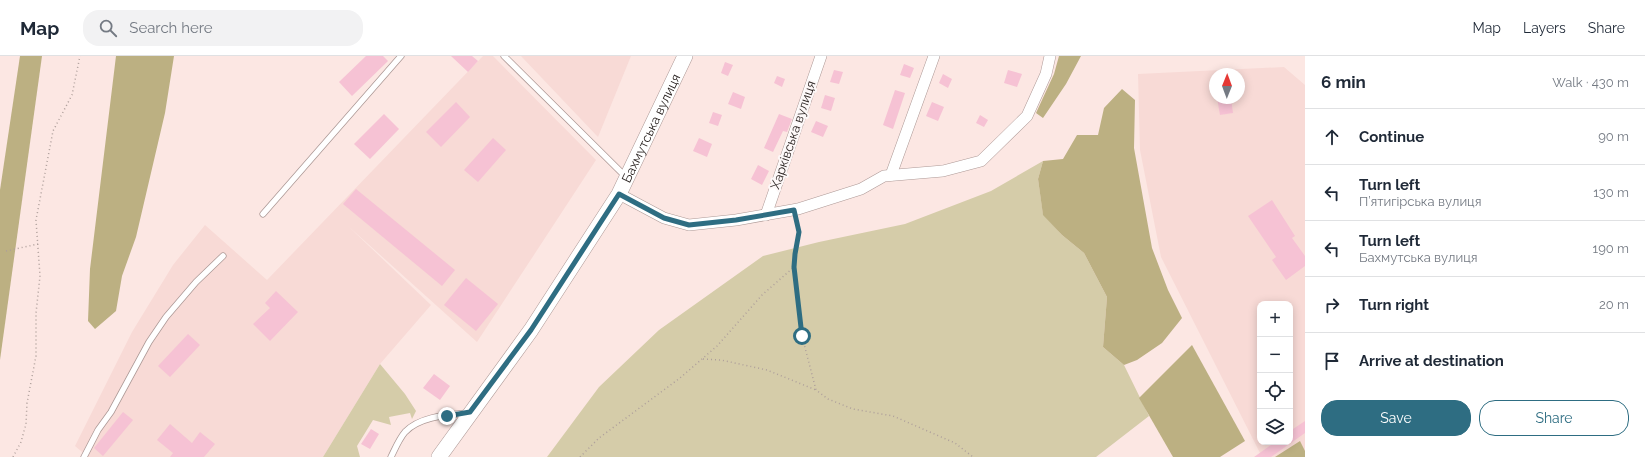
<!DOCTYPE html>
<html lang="en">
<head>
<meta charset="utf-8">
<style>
  :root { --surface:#fff; --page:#f2f2f3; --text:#1f2937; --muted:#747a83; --line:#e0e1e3; --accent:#2e6d82 }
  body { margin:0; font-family:Raleway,sans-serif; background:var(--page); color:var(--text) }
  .controls { position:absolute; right:12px; bottom:12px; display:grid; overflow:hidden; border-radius:8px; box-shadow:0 2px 10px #0003 }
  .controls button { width:36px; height:36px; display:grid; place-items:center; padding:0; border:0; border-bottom:1px solid var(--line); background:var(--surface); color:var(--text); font:20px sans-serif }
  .compass { position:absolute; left:1209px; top:12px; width:36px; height:36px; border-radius:50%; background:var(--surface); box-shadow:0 2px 10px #0003; rotate:1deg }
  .stop { position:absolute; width:12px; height:12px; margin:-9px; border:3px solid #2e6d82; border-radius:50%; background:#fff }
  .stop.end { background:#2e6d82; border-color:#fff; box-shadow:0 1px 4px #0008 }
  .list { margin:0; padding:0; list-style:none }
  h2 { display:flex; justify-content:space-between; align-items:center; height:52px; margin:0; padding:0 16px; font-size:17px }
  h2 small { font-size:13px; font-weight:400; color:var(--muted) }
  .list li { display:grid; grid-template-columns:26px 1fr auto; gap:12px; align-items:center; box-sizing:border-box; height:56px; padding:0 16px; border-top:1px solid var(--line) }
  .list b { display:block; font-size:15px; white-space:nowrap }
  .list p { margin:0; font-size:13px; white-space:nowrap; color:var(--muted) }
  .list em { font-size:13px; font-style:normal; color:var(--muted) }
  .actions { display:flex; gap:8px; padding:12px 16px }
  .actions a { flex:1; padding:9px 0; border:1px solid var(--accent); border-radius:16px; text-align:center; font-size:14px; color:var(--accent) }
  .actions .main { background:var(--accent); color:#fff }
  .icon { flex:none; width:22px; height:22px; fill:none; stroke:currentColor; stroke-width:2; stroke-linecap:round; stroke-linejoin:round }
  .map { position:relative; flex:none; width:1305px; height:401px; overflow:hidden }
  header { display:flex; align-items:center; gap:24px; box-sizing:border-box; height:56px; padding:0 20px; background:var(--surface); border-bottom:1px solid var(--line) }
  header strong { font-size:19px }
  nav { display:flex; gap:22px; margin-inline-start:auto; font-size:14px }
  .search { width:280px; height:36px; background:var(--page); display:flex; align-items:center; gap:10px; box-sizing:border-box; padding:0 14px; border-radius:16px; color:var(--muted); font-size:15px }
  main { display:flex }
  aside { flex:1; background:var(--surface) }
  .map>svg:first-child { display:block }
</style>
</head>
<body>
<header>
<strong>Map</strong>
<div class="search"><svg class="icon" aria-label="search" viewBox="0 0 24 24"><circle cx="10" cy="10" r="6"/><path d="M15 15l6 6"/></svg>Search here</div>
<nav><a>Map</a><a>Layers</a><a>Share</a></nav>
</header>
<main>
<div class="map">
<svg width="1305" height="401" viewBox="0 0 1305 401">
  <rect width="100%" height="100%" fill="#fce7e3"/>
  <g fill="#f8dad6" fill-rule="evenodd">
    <polygon points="483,0 493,0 596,104 477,286 348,170 431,249 380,308 323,401 88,401 75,390 132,276 173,209 205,169 267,224"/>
    <polygon points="521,0 631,0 598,81"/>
    <path d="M1284,11L1305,29V401H1262L1161,201L1140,94L1138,18ZM1215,18H1239V42H1215ZM1260,248H1290V386H1260Z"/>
  </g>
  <g fill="#d5cca9">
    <polygon points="1043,105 1038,123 1043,158 1062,179 1084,197 1107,241 1103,291 1124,309 1149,360 1096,401 547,401 599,331 659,274 763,200 819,186 905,168 991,135"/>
    <polygon points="380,308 405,338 416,355 412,363 410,357 389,361 391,369 373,364 357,390 360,401 323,401"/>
  </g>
  <g fill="#bcb082">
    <polygon points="20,0 42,0 0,304 0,134"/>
    <polygon points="116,0 174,0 165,57 136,181 122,220 116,255 95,273 88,265 90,213"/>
    <polygon points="1059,0 1081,0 1066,28 1043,62 1036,57 1054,18"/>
    <polygon points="1122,33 1135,44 1134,92 1152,192 1168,234 1182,262 1162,287 1137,304 1124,309 1103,291 1107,241 1084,197 1062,179 1043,159 1038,123 1043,105 1063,103 1077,79 1098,79 1104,52"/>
    <polygon points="1192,289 1245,385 1220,401 1173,401 1139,342"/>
    <polygon points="1300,385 1305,395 1305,401 1275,401"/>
  </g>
  <g fill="#f6c2d4">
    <polygon points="366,0 383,0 388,5 352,40 339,26"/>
    <polygon points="451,0 472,0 478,5 468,16"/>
    <polygon points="725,6 733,9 728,20 721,17"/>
    <polygon points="904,8 914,12 910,22 900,19"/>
    <polygon points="834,14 843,16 839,28 830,26"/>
    <polygon points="1008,14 1022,18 1017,31 1004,27"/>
    <polygon points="943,18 952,23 948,32 939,27"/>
    <polygon points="777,20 785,23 782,31 774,27"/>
    <polygon points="895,34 905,37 893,73 883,69"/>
    <polygon points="733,36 745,41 741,53 728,48"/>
    <polygon points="825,39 835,42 831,55 821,52"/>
    <polygon points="1217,42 1231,42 1233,57 1220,59"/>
    <polygon points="456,46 470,61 441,91 426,76"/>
    <polygon points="932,46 944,51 938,65 926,60"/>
    <polygon points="713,56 722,59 718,70 709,67"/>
    <polygon points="384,58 399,73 370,103 354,88"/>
    <polygon points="779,58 792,63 787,76 783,75 773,96 764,92"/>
    <polygon points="980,59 988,64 984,71 976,67"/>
    <polygon points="816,65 828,70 823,81 811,76"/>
    <polygon points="493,82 506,94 478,126 464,114"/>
    <polygon points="699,82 712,88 707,101 693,95"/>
    <polygon points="758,109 769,115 762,129 751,123"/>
    <polygon points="356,133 455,214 442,230 343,148"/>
    <polygon points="1272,144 1295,180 1292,182 1305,200 1305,210 1286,224 1272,204 1276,201 1248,160"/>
    <polygon points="466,222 498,248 476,275 444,249"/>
    <polygon points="276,235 298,256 270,285 253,268 270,252 265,247"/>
    <polygon points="188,278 200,289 170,321 158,310"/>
    <polygon points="434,318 450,330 440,344 423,332"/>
    <polygon points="123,356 133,364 103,400 94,392"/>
    <polygon points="1305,365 1305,377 1271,401 1254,401 1275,386 1290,386 1290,375"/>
    <polygon points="170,368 192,387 200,376 215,388 204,401 170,401 173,397 157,384"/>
    <polygon points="371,373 379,378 370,393 361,388"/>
  </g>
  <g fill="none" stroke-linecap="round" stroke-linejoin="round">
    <g stroke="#ad9996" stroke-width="7">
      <g id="service">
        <polyline points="504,0 626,121"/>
        <polyline points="263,158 401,0"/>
        <polyline points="84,401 98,374 111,356 149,286 166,261 196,226 223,200"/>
        <path d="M391,401C395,393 399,383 405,376C420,360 448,359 468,357"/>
      </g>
    </g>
    <g stroke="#ad9996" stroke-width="12">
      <g id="minor">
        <polyline points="891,119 934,0"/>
        <polyline points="619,138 664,162 689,169 736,164 798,153 861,133 884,120 943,115 981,105 1027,60 1046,18 1050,0"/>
        <polyline points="766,159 821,0"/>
      </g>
    </g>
    <g stroke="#ad9996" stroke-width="16">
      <g id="secondary">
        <path id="s1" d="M439,401L531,274L619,138L685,0"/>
      </g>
    </g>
    <g stroke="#ae9f9b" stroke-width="1.5" stroke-dasharray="1 3" stroke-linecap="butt">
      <polyline points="6,195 38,188"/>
      <polyline points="794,211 802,280 816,334 828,343 853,353 893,360 955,387 973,401"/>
      <polyline points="703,303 721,304 767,314 816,334"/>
      <polyline points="13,401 21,386 26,368 27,347 36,300 36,257 40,220 36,164 53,75 72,39 80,0"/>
      <path d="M580,401L599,382L680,322L717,290L762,239L794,211C795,194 802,178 797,162"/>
    </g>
    <use href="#service" stroke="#fff" stroke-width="5.5"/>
    <use href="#minor" stroke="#fff" stroke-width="11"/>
    <use href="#secondary" stroke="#fff" stroke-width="15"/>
  </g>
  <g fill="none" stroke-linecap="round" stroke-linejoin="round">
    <polyline stroke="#2e6d82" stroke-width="5" points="447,360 470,356 531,274 619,138 664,162 689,169 736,164 794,154 799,176 795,198 794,211 802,280"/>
  </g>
  <g text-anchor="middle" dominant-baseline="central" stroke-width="4" stroke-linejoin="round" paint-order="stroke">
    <g font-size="13" fill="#2b2422" stroke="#fdf8f8">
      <text stroke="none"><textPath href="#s1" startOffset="392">Бахмутська вулиця</textPath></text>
      <text transform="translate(793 79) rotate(-71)">Харківська вулиця</text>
    </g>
  </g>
</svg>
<div class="controls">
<button>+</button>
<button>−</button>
<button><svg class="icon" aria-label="locate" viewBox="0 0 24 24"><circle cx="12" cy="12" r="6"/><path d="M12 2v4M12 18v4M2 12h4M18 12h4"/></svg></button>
<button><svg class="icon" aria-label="layers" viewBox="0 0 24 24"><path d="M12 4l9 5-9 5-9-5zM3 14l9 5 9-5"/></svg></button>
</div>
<svg class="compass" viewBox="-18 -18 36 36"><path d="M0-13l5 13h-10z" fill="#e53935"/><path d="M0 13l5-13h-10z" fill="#747a83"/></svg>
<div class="stop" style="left:802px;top:280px"></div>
<div class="stop end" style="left:447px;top:360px"></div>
</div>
<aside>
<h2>6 min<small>Walk · 430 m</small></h2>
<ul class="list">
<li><svg class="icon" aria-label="ahead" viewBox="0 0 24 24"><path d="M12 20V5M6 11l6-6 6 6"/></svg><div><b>Continue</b></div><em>90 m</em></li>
<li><svg class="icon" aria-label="left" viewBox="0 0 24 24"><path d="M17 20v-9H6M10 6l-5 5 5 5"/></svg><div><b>Turn left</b><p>П’ятигірська вулиця</p></div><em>130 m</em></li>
<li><svg class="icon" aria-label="left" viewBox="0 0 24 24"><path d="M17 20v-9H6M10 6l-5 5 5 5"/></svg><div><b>Turn left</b><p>Бахмутська вулиця</p></div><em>190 m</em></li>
<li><svg class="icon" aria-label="right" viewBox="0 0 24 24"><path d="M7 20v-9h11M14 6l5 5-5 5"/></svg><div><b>Turn right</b></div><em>20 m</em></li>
<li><svg class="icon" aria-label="arrive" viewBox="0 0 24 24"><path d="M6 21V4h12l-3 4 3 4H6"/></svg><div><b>Arrive at destination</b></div></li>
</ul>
<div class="actions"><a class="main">Save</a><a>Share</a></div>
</aside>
</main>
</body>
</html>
